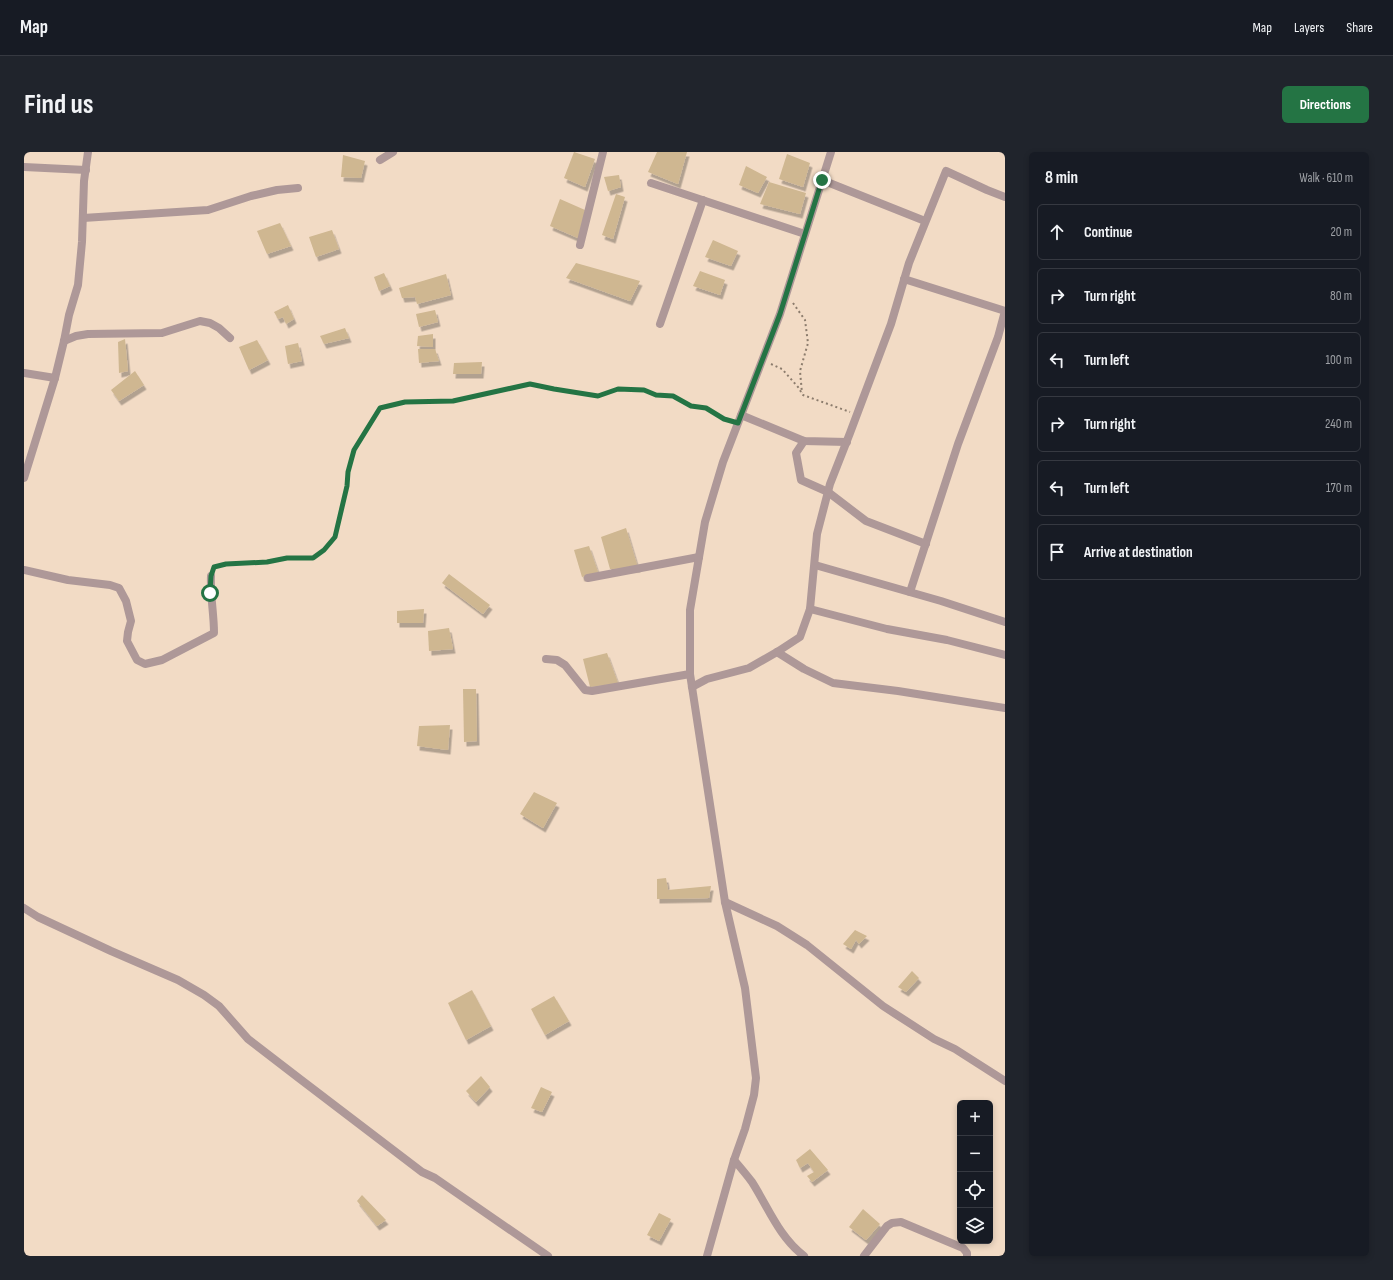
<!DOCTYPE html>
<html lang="en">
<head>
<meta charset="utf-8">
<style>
  :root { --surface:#171b24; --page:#20242c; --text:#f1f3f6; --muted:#9ea1a6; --line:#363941; --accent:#247444 }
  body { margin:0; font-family:"Sofia Sans Condensed",sans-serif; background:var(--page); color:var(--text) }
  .controls { position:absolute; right:12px; bottom:12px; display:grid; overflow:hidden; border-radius:6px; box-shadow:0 2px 6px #0003 }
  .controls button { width:36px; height:36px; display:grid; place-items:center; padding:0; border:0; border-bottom:1px solid var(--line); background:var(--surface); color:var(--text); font:20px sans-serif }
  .stop { position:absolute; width:12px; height:12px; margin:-9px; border:3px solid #247444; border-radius:50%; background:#fff }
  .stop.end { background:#247444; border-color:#fff; box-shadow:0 1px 4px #0008 }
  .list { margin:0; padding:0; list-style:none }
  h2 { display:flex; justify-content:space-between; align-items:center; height:52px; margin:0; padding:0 16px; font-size:17px }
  h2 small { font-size:13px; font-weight:400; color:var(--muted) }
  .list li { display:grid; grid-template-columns:26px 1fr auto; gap:12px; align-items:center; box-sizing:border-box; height:56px; margin:0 8px 8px; padding:0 8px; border:1px solid var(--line); border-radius:6px }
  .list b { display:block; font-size:15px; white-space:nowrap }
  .list em { font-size:13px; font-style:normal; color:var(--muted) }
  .icon { flex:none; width:22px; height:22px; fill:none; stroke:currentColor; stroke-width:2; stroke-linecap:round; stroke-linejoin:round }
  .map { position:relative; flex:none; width:981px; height:1104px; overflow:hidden; border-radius:6px }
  header { display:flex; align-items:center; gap:24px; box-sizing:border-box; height:56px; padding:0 20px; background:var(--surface); border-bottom:1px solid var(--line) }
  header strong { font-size:19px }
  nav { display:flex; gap:22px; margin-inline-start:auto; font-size:14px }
  .intro { display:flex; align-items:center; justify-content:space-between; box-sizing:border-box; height:96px; padding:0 24px }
  h1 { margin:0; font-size:28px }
  .button { padding:10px 18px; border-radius:6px; background:var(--accent); color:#fff; font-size:14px; font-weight:700 }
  main { display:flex; gap:24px; padding:0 24px }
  aside { flex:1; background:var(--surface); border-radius:6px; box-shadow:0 2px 6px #0003 }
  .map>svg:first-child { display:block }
</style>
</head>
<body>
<header>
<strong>Map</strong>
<nav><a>Map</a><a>Layers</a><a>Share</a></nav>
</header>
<div class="intro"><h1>Find us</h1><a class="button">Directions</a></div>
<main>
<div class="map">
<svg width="981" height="1104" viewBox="0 0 981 1104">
  <defs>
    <filter id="shadow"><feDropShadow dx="2.5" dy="4.5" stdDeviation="0" flood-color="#0004"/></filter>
  </defs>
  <rect width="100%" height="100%" fill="#f2dbc5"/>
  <g fill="#cfb791" filter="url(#shadow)">
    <polygon points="550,0 571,7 561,35 540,26"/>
    <polygon points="633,0 663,0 654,32 624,20"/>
    <polygon points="763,2 786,11 779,35 755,27"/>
    <polygon points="319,3 341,9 337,26 317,25"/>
    <polygon points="722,14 743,25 734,41 715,33"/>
    <polygon points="595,23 597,35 584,39 580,25"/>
    <polygon points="745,30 782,41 776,62 736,52"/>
    <polygon points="592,42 601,45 589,87 578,83"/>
    <polygon points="536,47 561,58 554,86 526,74"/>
    <polygon points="256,71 267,94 243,102 233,79"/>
    <polygon points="308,78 315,97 292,105 285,85"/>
    <polygon points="689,88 714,99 707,114 681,105"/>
    <polygon points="552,111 616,129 606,149 542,126"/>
    <polygon points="676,119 701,128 696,143 669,134"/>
    <polygon points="360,121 366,134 355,139 350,125"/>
    <polygon points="422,122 427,143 393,152 391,145 378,146 375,136"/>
    <polygon points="264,153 270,167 262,172 259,165 254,167 250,160"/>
    <polygon points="411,158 414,170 395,175 392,162"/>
    <polygon points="321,176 325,186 300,192 296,184"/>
    <polygon points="409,182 409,195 393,194 394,184"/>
    <polygon points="101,187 104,219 95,221 94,190"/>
    <polygon points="233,188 244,208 225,218 215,195"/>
    <polygon points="274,191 278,209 264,212 261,194"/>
    <polygon points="394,197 411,197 415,209 395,211"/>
    <polygon points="458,210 457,222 429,222 430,211"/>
    <polygon points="111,219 120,233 95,249 87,238"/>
    <polygon points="602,376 614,416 586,417 577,385"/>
    <polygon points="565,394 574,420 558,425 550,398"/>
    <polygon points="425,422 466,453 459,462 418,431"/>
    <polygon points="400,457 399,471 373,471 373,459"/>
    <polygon points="425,476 429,497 405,499 404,479"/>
    <polygon points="583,501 594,531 566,535 559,507"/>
    <polygon points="439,537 452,537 453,589 440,590"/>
    <polygon points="426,573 424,598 393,594 395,574"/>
    <polygon points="510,640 533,651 519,676 496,662"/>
    <polygon points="642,726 644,738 687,734 685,746 633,747 633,727"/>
    <polygon points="831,778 843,784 835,792 832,788 827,797 819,792"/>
    <polygon points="888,819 895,826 882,840 874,835"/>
    <polygon points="448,838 467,874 442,888 424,851"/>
    <polygon points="530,844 545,869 521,883 507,857"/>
    <polygon points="457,924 466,935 452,950 442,939"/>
    <polygon points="517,935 528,940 518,960 507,956"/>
    <polygon points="786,997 804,1018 788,1030 783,1024 790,1020 784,1011 776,1016 772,1008"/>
    <polygon points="338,1043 362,1068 353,1074 333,1049"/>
    <polygon points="839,1057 856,1072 842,1088 825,1075"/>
    <polygon points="635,1061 647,1067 635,1089 623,1083"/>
  </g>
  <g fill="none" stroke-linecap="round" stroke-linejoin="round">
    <g stroke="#8c7c6d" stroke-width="2" stroke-dasharray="2 3" stroke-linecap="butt">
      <polyline points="769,151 781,168 784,191 776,219 778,241"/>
      <polyline points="747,212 758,217 774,235 779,243 826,260"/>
      <polyline points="190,415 202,412 243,410 263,406 289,406 300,398 311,385 323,334 324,320 331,298 355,256 381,250 429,249 506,232 530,237 574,243 594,237 620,238 632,243 649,244 667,254 682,256 700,267 706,268"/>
    </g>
    <g stroke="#ae9898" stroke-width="8">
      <polyline points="356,8 369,0"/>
      <polyline points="0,15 62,18"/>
      <polyline points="798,28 901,69"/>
      <polyline points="627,31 781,82"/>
      <polyline points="59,66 184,58 227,44 253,38 274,36"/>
      <polyline points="556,93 579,0"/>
      <polyline points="880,127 981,159 974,185 934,292 886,440"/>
      <polyline points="636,172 679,48"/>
      <polyline points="40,189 52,184 64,182 138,181 176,169 186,171 195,176 206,186"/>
      <polyline points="0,221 31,226"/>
      <polyline points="717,263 780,289 823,290"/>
      <polyline points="780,289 772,301 777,328 804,340 842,369 902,392"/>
      <polyline points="0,326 31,226 40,189 45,163 54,133 58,90 60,29 64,0"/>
      <polyline points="791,413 917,449 981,470"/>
      <path d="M0,418L44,428L86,433L95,436L102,449L107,469L104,480L103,489L113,508L121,512L138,508L190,481C190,462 186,443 187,424"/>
      <polyline points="564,426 675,405"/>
      <polyline points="786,457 863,477 923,488 981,503"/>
      <polyline points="753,500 780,517 809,531 874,539 981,556"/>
      <polyline points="522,507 533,508 541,513 561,538 568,539 666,522"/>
      <polyline points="668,535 683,527 725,516 753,500 776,485 786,457 793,382 806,332 826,281 867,172 885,111 922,19 963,38 981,45"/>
      <polyline points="701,750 753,774 783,793 859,854 910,887 931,897 981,929"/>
      <polyline points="0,756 14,765 87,799 154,828 180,843 195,854 224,887 276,927 398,1020 411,1026 524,1104"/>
      <path d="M710,1008C716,1015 722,1022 728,1030C744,1055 755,1085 780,1104"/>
      <polyline points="683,1104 710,1008 721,977 730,943 732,926 721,836 701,750 668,535 666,522 666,458 681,370 699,310 756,162 807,0"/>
      <polyline points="840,1104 863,1074 868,1071 877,1070 939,1096 943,1101 943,1104"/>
    </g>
  </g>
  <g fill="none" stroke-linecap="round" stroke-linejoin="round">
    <polyline stroke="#247444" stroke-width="5" points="186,441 187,424 190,415 202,412 243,410 263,406 289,406 300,398 311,385 323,334 324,320 330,298 356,256 381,250 429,249 506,232 530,237 574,244 594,237 620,238 632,243 649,244 667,254 682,256 700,267 714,271 756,162 798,28"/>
  </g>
</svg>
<div class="controls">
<button>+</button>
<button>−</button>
<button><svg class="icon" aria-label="locate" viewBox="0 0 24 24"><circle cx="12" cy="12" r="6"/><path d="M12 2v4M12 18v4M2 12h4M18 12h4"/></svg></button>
<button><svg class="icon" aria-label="layers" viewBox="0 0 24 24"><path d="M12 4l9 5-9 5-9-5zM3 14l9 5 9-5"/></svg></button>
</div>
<div class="stop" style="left:186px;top:441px"></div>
<div class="stop end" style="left:798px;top:28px"></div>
</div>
<aside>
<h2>8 min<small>Walk · 610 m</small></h2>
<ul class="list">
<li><svg class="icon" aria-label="ahead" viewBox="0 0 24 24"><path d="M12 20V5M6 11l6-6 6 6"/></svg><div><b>Continue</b></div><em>20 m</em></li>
<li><svg class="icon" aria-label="right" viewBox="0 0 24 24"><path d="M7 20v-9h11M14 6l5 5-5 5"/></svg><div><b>Turn right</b></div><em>80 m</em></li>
<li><svg class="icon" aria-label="left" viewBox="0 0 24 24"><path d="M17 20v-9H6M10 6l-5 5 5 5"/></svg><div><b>Turn left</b></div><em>100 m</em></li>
<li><svg class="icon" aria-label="right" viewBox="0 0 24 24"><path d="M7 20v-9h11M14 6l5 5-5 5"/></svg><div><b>Turn right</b></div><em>240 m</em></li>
<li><svg class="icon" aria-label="left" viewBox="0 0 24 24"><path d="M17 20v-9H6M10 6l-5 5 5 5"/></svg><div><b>Turn left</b></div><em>170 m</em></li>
<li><svg class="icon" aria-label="arrive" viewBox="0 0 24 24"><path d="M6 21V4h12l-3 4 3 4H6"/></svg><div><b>Arrive at destination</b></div></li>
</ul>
</aside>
</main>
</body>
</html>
